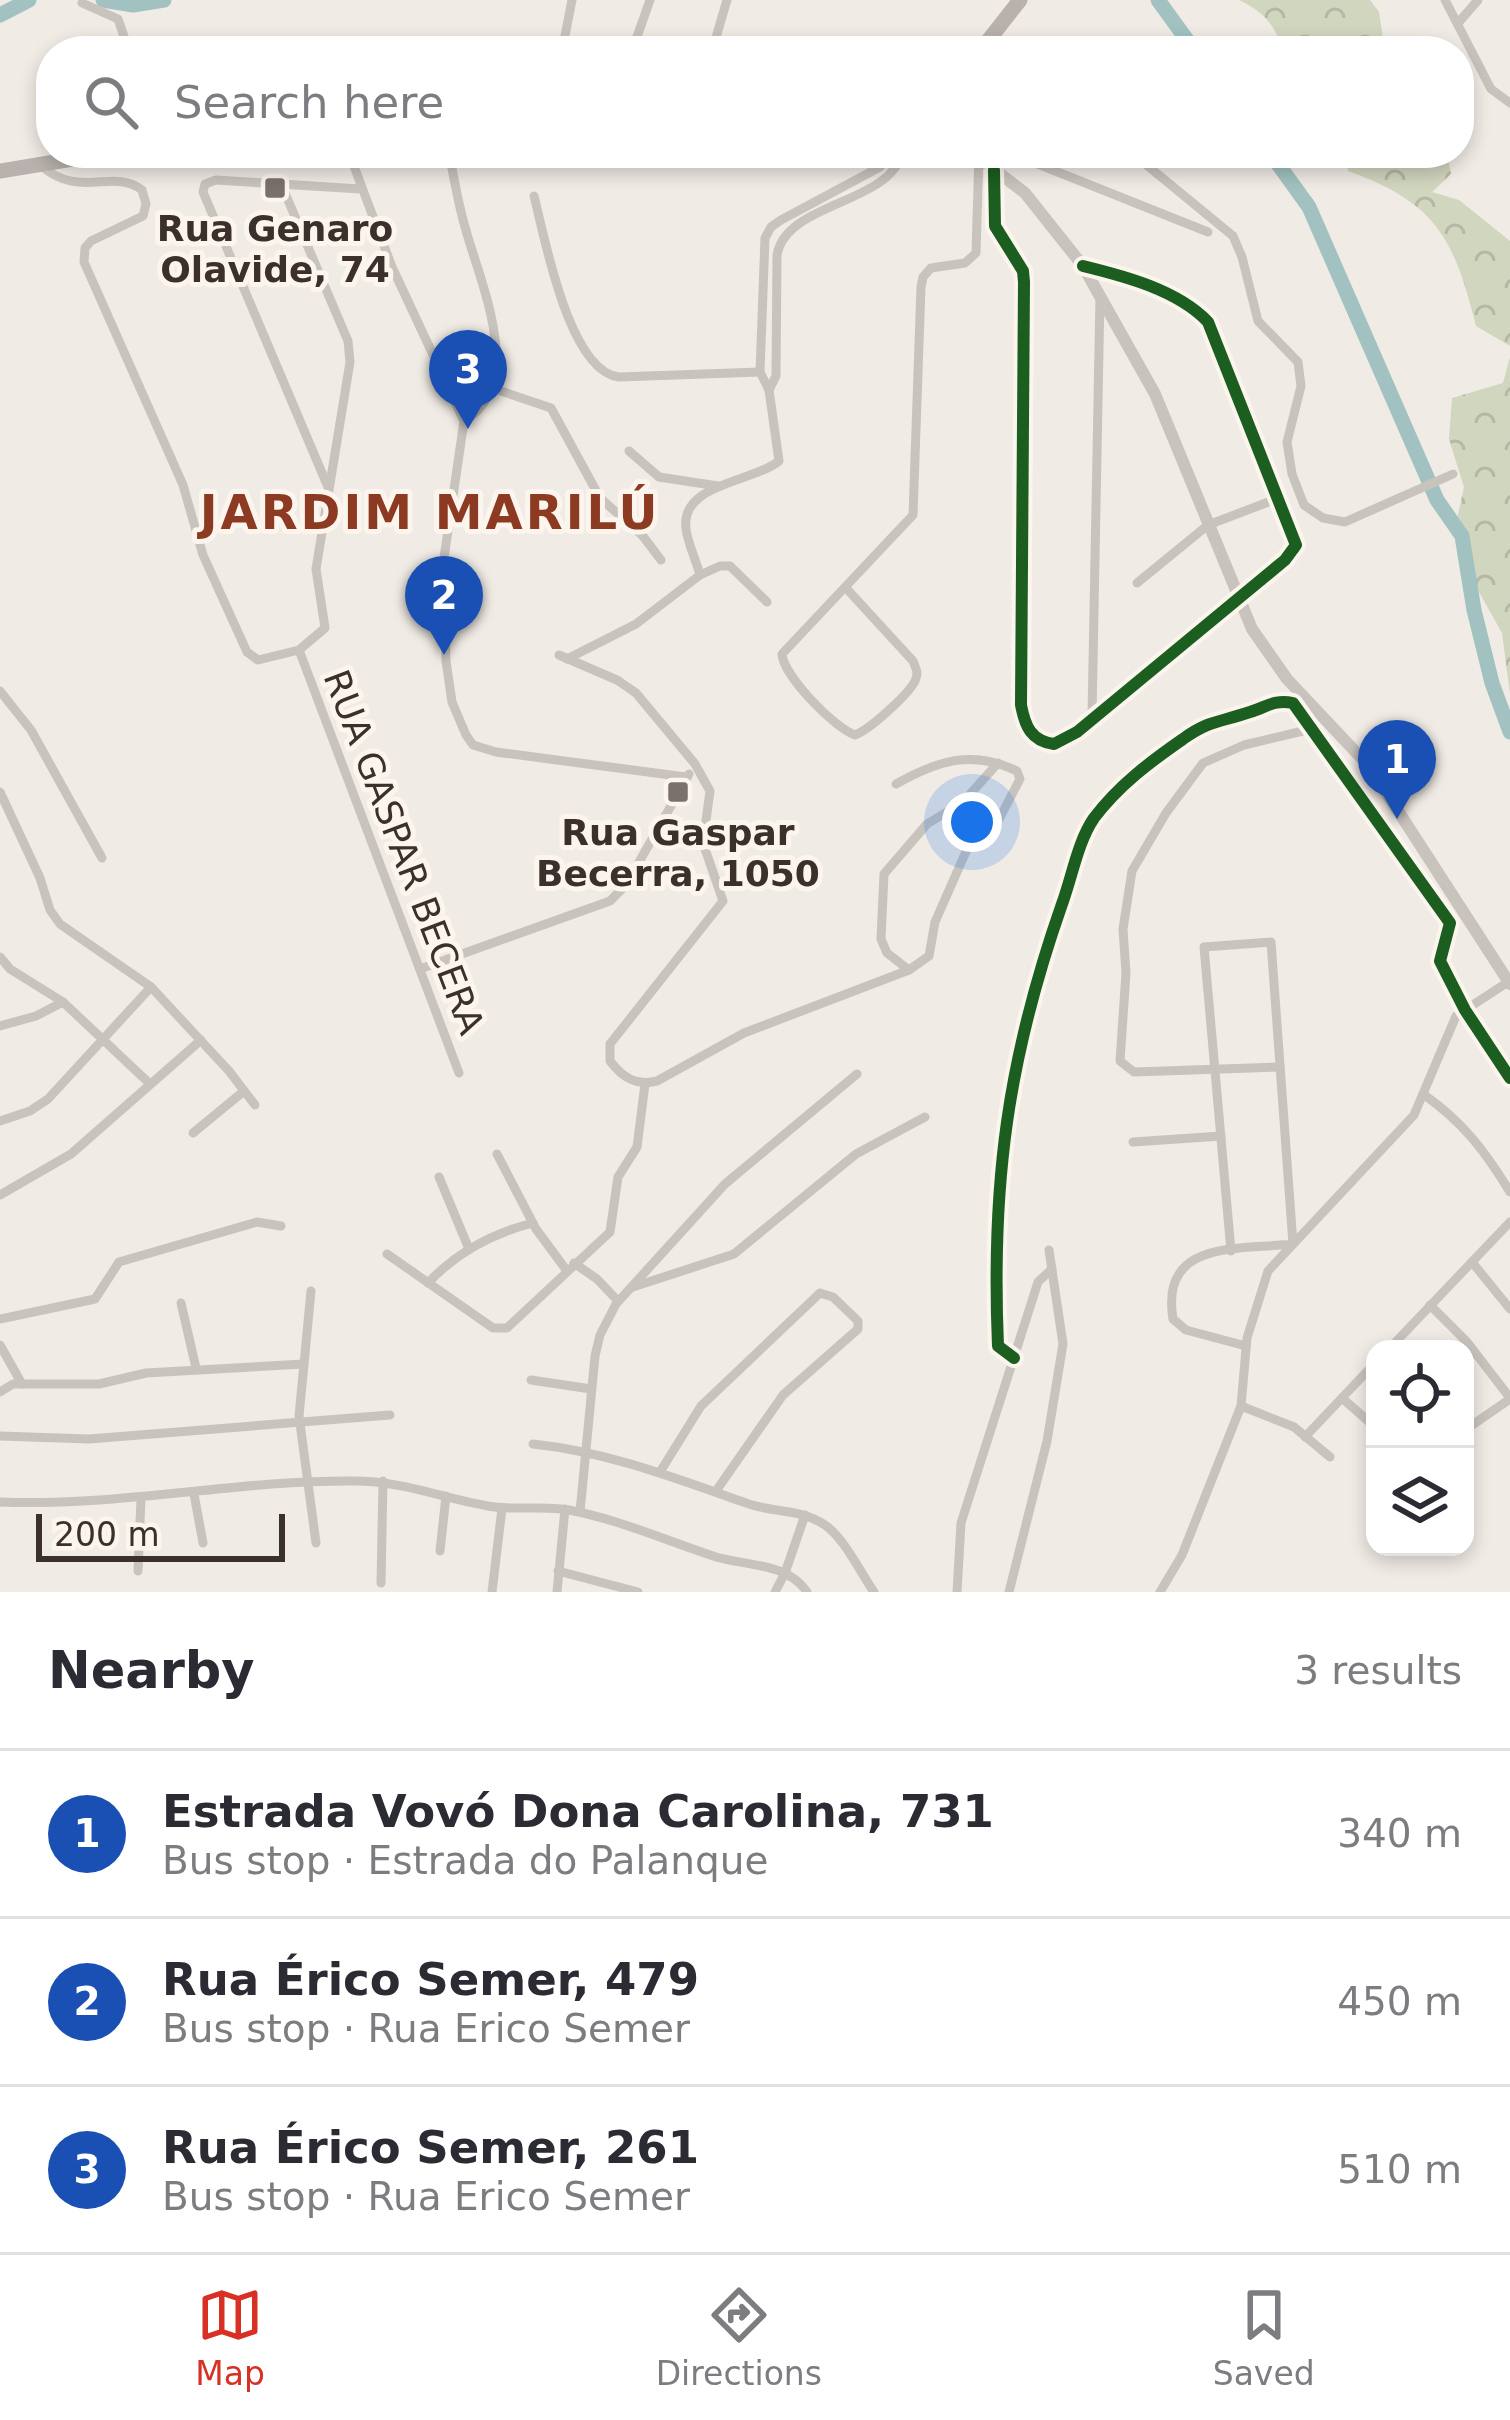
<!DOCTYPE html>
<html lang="en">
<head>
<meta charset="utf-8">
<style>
  :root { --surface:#fff; --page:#f2f2f3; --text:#2b2b33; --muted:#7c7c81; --line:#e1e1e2; --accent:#d93025 }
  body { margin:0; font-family:"DejaVu Sans",sans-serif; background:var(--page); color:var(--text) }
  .controls { position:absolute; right:36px; bottom:36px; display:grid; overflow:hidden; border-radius:24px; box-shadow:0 6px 18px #0003 }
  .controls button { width:108px; height:108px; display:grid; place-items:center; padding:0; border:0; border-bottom:3px solid var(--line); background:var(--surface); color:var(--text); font:60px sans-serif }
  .scale { position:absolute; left:36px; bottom:30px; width:249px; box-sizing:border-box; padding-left:12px; border:6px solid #3b302b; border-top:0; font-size:33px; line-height:42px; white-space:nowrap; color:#3b302b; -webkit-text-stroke:9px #fbf5ee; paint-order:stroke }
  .you { position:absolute; left:972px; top:822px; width:42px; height:42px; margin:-30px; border:9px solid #fff; border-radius:50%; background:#1a73e8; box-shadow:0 0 0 18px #1a73e833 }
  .badge { display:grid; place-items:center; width:78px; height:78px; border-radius:50%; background:var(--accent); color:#fff; font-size:39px; font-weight:700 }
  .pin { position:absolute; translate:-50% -99px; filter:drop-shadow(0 3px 6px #0008) }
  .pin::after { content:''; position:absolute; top:63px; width:42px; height:36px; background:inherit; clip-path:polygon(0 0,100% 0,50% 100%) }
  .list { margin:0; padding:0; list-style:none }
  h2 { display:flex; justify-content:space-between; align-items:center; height:156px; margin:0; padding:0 48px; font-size:51px }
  h2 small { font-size:39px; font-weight:400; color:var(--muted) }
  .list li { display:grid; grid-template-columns:78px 1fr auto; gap:36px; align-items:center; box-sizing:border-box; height:168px; padding:0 48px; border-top:3px solid var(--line) }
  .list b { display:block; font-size:45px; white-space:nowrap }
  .list p { margin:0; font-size:39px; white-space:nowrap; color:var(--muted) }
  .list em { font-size:39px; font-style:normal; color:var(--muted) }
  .icon { flex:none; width:66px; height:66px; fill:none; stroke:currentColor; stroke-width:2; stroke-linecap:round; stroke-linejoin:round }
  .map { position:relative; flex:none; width:1510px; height:1592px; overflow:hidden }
  .search { position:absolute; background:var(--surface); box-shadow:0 6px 18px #0003; left:36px; right:36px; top:36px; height:132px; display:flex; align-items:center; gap:30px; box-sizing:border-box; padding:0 42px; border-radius:48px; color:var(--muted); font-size:45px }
  .sheet { height:660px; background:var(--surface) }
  nav { display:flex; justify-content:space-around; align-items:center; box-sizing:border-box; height:168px; border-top:3px solid var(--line); background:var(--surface); font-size:33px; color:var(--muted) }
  nav a { display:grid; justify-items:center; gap:6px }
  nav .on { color:var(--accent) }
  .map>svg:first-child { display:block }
</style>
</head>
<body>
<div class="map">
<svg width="1510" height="1592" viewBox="0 0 1510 1592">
  <defs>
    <pattern id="forest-crowns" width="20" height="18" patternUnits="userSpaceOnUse" patternTransform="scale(3)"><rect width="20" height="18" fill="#d1d6bf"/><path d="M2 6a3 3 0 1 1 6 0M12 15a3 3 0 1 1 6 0" fill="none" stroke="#b4b8a4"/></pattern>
  </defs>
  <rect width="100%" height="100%" fill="#f0ebe5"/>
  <g fill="url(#forest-crowns)">
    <path d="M1239,0H1370L1379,12L1385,51H1283C1275,25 1264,12 1239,0Z"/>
    <path d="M1346,153H1447L1451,174L1432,192L1459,200L1510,241V346L1476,326C1454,239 1437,203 1348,171Z"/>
    <polygon points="1510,357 1510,694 1502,633 1474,583 1456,524 1464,487 1449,439 1452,398 1503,383"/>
  </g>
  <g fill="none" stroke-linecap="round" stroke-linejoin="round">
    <g stroke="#a1c2c1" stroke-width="15">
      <polyline points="103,0 133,5 164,0"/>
      <polyline points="1158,0 1195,51"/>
      <polyline points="0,15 29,0"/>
      <polyline points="1270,153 1309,207 1437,500 1462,536 1474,610 1492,683 1510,732"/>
    </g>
    <g stroke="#c9c3be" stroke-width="9">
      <polyline points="1445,0 1491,89 1510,103"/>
      <polyline points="82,3 118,19 129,51"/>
      <polyline points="1459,22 1478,0"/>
      <polyline points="562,51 572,0"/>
      <polyline points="632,51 650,0"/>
      <polyline points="712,51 727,0"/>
      <polyline points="1066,51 1067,48"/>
      <polyline points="349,153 392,267 464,421 443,565 446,661 452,702 466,735 473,745 496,752 686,777"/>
      <path d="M449,153C454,178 458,203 465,227C479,280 528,384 464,421"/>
      <polyline points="1010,153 1208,232"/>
      <polyline points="1132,153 1233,236 1242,257 1258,321 1298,362 1301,386 1287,442 1292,474 1304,505 1323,518 1345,522 1453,474"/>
      <path d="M39,164C80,201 112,167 142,190L146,204L143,216L91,241L85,248L84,262L183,485L203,555L247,652L258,660L299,650L325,628L316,569L350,362L348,341L282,186"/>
      <path d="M994,170L995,226L1023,271L1024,282L1021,705C1025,726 1031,741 1054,744L1077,732L1285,560L1296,545L1208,322C1178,290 1124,276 1083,266"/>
      <path d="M534,196C545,239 569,371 619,377L760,372"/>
      <polyline points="492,388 551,408 600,498 642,535 661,560"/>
      <path d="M769,390L776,376L777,255C786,202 890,204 902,153"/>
      <polyline points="629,451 659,477 718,486"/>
      <polyline points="328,487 203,192 205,184 216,180 360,189"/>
      <polyline points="700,575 720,566 730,566 767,602"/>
      <polyline points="1137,583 1208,525 1279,498"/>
      <path d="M846,588L913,661C916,669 919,672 915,681C908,695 869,730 855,735C834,728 783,675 782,654L913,515L921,287L923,277L931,268L965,263L976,253L979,153"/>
      <polyline points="299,650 459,1073"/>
      <path d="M559,655L617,680L636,693L695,764L710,791L703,843L723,901L610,1044V1061C623,1078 636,1086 657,1081L744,1033L909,970L929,956L935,922L968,847L995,827L1020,779L1017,771C972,749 937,761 896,784"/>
      <path d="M567,659L636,624L700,575C696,560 688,544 686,529C680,483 754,482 779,461L769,390L760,372L765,238L771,227L781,220L880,167L889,153"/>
      <polyline points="0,691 31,730 102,858"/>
      <polyline points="1092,716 1100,296"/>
      <polyline points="0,792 40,878 50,910 60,924 151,987"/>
      <polyline points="0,957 10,969 63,1002 149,1083"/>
      <polyline points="420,969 610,901 626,885 689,774"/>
      <polyline points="909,970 887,953 881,939 884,874 927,824 963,802 998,763"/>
      <polyline points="0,1026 36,1016 63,1002"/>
      <polyline points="1280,1067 1134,1072 1120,1061 1126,973 1123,929 1132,871 1166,813 1203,763 1244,745 1311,729"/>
      <path d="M1423,1094C1463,1122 1485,1151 1510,1192"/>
      <polyline points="0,1121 30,1111 48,1099 151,987 229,1071 255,1105"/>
      <polyline points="193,1133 244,1091"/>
      <polyline points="1133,1142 1221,1136"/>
      <polyline points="497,1154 536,1229 567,1271"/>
      <polyline points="439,1177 469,1249"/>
      <polyline points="0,1195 71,1154 201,1040"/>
      <path d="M1231,1251L1204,947L1271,942L1293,1244C1237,1250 1160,1240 1173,1319L1186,1330L1246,1346"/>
      <polyline points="387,1254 493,1328 507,1328 610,1232 618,1177 637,1147 645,1084"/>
      <polyline points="1472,1262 1510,1309"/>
      <polyline points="574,1263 597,1279 618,1301"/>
      <path d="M428,1283C457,1252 493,1233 533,1223"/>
      <polyline points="633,1287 734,1254 856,1154 925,1117"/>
      <polyline points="311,1291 299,1416 316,1543"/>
      <polyline points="181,1303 196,1368"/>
      <polyline points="1430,1305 1467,1342 1510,1398"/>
      <polyline points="0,1319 95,1299 119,1262 257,1222 281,1226"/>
      <polyline points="0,1345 22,1384"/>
      <polyline points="1389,1349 1510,1222"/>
      <path d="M1014,1358L998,1346C991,1182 1008,1058 1062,904C1072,877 1078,841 1094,818C1119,785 1150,762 1183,739C1209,720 1221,722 1250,712C1267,707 1274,699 1293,703L1450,923L1440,961L1465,1010L1510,1078"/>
      <polyline points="531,1380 591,1389"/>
      <polyline points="0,1392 13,1384 99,1384 146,1373 304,1364"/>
      <polyline points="1342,1398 1375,1427"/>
      <polyline points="1241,1406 1294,1427 1330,1457"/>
      <polyline points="1465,1430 1510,1399"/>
      <polyline points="0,1436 89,1439 390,1415"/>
      <polyline points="1305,1437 1375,1363"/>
      <path d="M533,1444C608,1452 675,1478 746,1503C773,1513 799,1508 825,1525C845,1539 860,1572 874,1592"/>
      <polyline points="660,1472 701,1406 820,1293 833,1297 858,1321 858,1329 783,1395 716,1491"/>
      <polyline points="194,1494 203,1543"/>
      <path d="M0,1502C119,1507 236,1480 354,1481C402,1481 442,1498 488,1506C515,1511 543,1505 569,1510C621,1520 667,1541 716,1557C747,1566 788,1563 807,1592"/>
      <polyline points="580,1512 595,1356 600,1335 616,1304 725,1184 857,1074"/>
      <polyline points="440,1551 446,1496"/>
      <polyline points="138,1571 141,1499"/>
      <polyline points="558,1571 638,1592"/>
      <polyline points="381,1583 383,1481"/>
      <polyline points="492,1592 502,1508"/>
      <polyline points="557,1592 565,1509"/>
      <polyline points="775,1592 785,1573 805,1515"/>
      <polyline points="957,1592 961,1523 1038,1282 1052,1269"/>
      <polyline points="1009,1592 1047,1441 1063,1344 1049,1250"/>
      <polyline points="1160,1592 1182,1555 1241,1406 1247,1338 1268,1271 1414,1115 1456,1016 1508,982"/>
    </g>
    <polyline stroke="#c9c3be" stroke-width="12" points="973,153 1025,193 1083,266 1155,394 1252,629 1287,679 1369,766 1510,984"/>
    <g stroke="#b8b1ad" stroke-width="15">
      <polyline points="980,51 1020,0"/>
      <polyline points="0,171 109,153"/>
    </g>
    <g stroke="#fbf5ee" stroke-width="20">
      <g id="cycleway">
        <path d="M994,170L995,226L1023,271L1024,282L1021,705C1025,726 1031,741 1054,744L1077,732L1285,560L1296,545L1208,322C1178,290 1124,276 1083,266"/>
        <path d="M1014,1358L998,1346C991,1182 1008,1058 1062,904C1072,877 1078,841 1094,818C1119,785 1150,762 1183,739C1209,720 1221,722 1250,712C1267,707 1274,699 1293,703L1450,923L1440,961L1465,1010L1510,1078"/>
      </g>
    </g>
    <use href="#cycleway" stroke="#1b5e20" stroke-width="12"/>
  </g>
  <g fill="#7a716c" stroke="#fbf5ee" stroke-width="4.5">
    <rect x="263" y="176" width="24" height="24" rx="6"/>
    <rect x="666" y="780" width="24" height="24" rx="6"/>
  </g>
  <g text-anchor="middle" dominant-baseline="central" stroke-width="10" stroke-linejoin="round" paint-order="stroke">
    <g font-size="36" font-weight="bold" fill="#3b302b" stroke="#fbf5ee">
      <text x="275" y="228">Rua Genaro<tspan x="275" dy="41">Olavide, 74</tspan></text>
      <text x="678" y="832">Rua Gaspar<tspan x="678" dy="41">Becerra, 1050</tspan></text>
    </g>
    <g font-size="36" fill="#3b302b" stroke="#fbf5ee">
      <text transform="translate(404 852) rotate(69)">RUA GASPAR BECERA</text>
    </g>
    <g font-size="48" font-weight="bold" letter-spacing="3" fill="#8c3b22" stroke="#fbf5ee">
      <text x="430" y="512">JARDIM MARILÚ</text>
    </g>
  </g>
</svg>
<div class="controls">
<button><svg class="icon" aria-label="locate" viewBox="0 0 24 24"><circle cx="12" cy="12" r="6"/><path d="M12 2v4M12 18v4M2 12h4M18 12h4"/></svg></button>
<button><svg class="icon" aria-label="layers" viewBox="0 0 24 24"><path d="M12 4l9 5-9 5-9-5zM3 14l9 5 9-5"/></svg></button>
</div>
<div class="scale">200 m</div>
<div class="you"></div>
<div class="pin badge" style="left:1397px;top:819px;background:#1a4fb4">1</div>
<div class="pin badge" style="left:444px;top:655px;background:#1a4fb4">2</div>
<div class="pin badge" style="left:468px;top:429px;background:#1a4fb4">3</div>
<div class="search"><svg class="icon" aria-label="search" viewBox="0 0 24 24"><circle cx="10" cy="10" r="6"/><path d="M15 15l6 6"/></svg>Search here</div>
</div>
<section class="sheet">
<h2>Nearby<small>3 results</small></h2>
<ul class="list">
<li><span class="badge" style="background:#1a4fb4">1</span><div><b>Estrada Vovó Dona Carolina, 731</b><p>Bus stop · Estrada do Palanque</p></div><em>340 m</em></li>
<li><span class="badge" style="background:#1a4fb4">2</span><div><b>Rua Érico Semer, 479</b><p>Bus stop · Rua Erico Semer</p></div><em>450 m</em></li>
<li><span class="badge" style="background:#1a4fb4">3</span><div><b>Rua Érico Semer, 261</b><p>Bus stop · Rua Erico Semer</p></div><em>510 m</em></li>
</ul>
</section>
<nav>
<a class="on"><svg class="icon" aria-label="map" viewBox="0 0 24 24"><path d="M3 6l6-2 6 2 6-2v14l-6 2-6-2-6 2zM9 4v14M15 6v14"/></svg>Map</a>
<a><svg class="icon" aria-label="directions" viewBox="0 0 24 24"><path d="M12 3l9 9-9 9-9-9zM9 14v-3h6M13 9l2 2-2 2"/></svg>Directions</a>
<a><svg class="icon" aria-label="saved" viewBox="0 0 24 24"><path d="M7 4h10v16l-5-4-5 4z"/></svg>Saved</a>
</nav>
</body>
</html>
